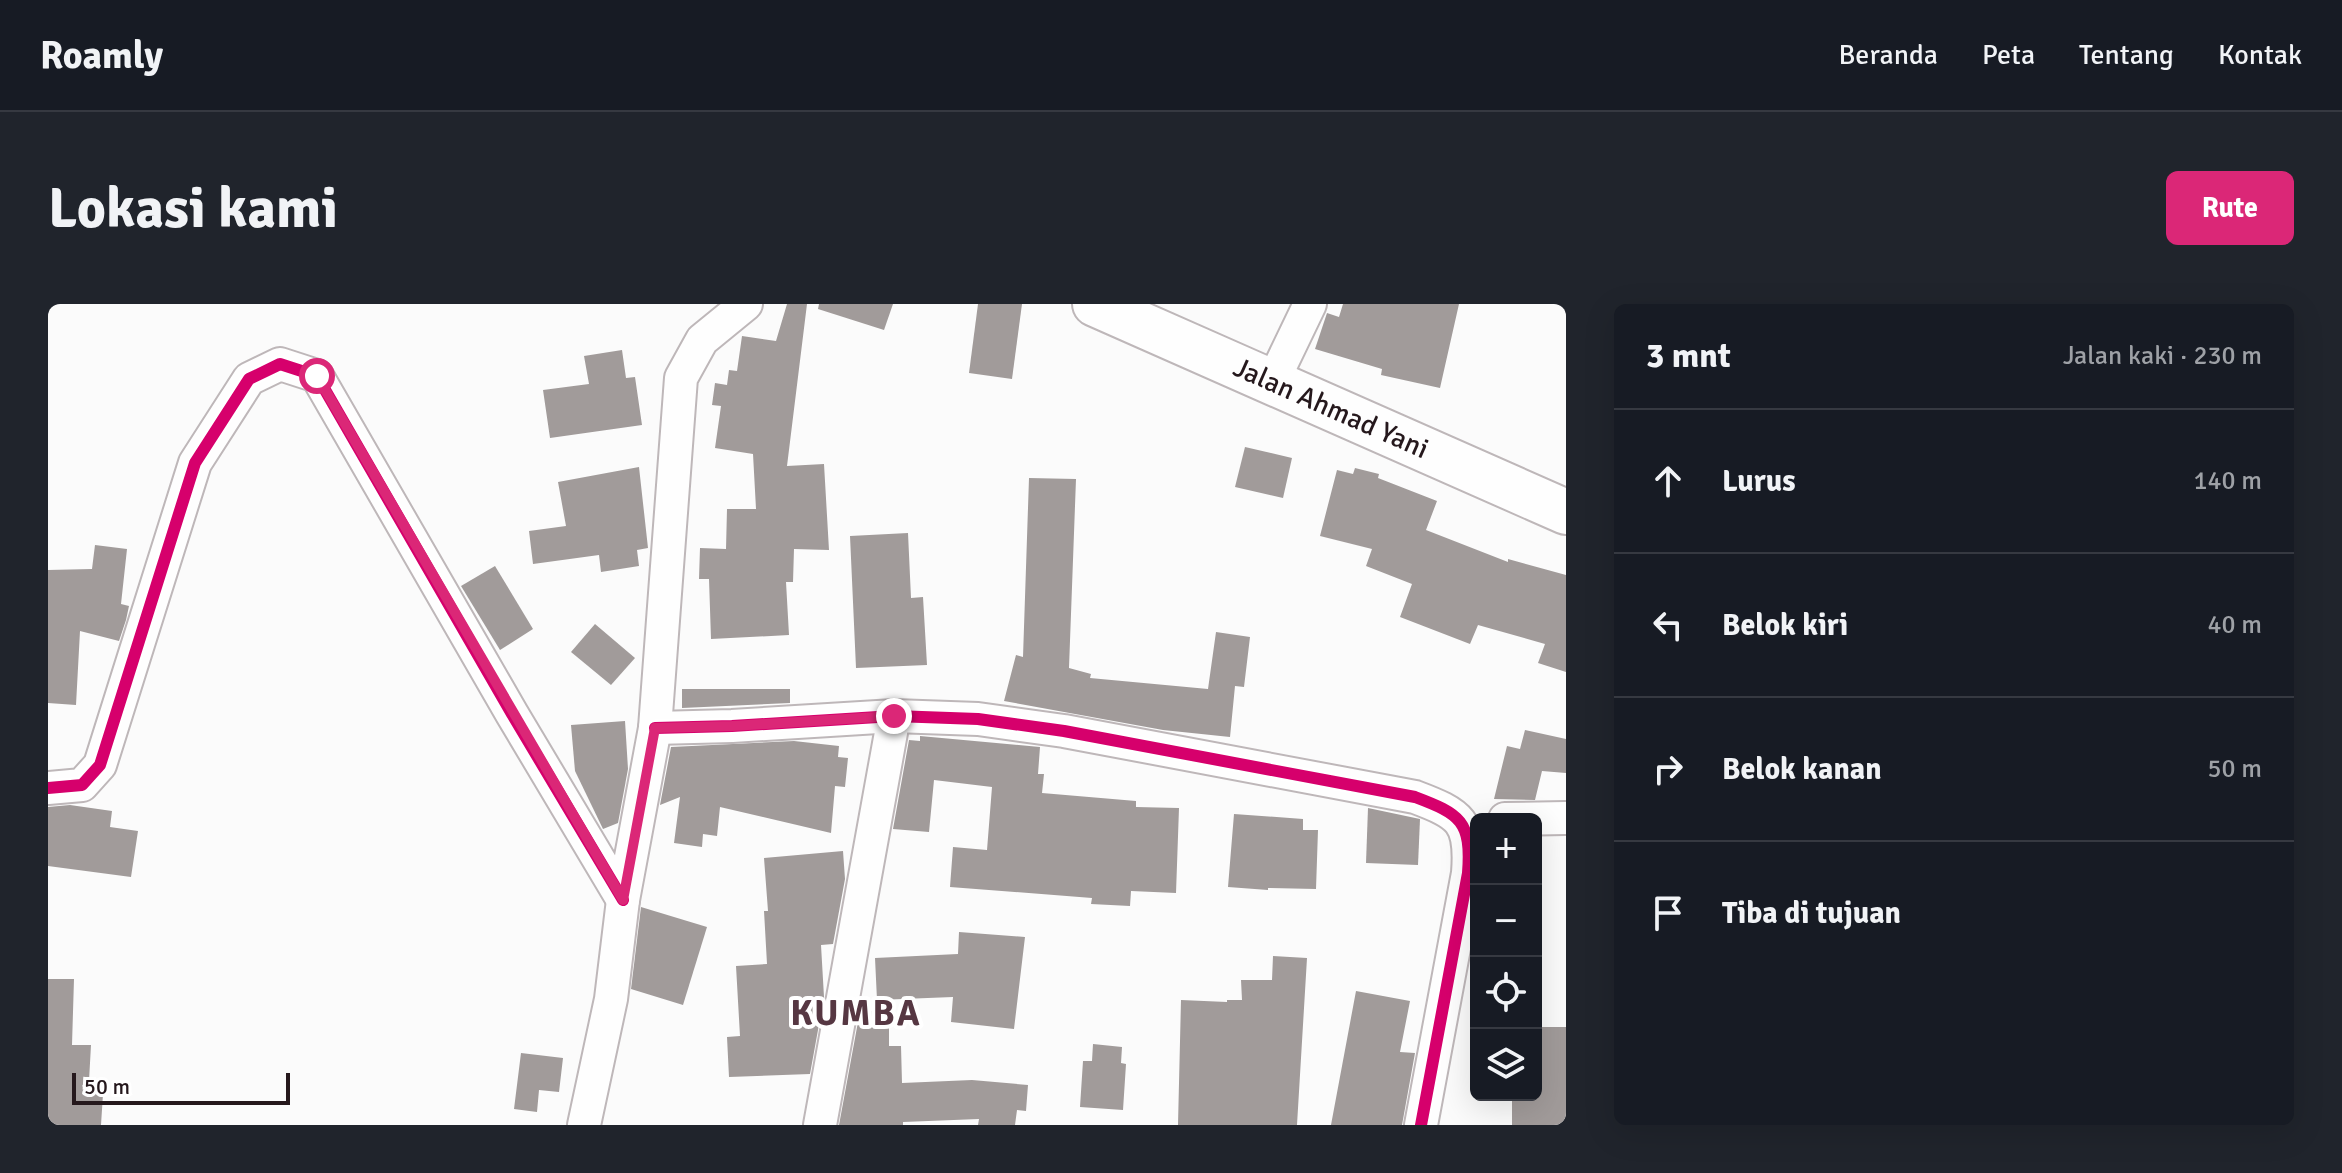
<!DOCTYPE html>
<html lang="id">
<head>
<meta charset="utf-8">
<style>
  :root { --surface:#171b24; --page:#20242c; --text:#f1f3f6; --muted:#9ea1a6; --line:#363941; --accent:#db2777 }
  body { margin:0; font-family:Signika,sans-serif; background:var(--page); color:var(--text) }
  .controls { position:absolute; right:24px; bottom:24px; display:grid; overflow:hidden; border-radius:12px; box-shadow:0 8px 32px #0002 }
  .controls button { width:72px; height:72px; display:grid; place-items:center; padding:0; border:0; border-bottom:2px solid var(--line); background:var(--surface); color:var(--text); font:40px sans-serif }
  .scale { position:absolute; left:24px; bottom:20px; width:218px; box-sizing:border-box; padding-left:8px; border:4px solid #25181c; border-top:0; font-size:22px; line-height:28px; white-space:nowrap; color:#25181c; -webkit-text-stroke:6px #fff; paint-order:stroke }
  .stop { position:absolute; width:24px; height:24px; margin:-18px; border:6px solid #db2777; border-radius:50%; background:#fff }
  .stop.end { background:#db2777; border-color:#fff; box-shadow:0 2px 8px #0008 }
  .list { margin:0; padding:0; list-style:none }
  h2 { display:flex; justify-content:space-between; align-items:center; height:104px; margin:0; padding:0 32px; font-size:34px }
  h2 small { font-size:26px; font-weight:400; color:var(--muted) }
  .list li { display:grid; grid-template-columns:52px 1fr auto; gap:24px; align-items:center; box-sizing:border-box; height:144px; padding:0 32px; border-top:2px solid var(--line) }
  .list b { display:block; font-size:30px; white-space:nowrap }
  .list em { font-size:26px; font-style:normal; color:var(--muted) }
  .icon { flex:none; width:44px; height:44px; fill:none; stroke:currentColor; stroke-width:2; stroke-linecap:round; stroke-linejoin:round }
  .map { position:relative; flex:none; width:1518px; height:821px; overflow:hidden; border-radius:12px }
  header { display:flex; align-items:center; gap:48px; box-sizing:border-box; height:112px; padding:0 40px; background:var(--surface); border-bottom:2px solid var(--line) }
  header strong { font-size:38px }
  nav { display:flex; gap:44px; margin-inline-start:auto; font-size:28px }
  .intro { display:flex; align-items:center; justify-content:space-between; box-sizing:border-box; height:192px; padding:0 48px }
  h1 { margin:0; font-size:56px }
  .button { padding:20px 36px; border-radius:12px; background:var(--accent); color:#fff; font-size:28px; font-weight:700 }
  main { display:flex; gap:48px; padding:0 48px }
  aside { flex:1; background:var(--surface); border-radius:12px; box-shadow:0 8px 32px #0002 }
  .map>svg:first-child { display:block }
</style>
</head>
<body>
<header>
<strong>Roamly</strong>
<nav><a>Beranda</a><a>Peta</a><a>Tentang</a><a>Kontak</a></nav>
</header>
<div class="intro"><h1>Lokasi kami</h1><a class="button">Rute</a></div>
<main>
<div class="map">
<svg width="1518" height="821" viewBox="0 0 1518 821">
  <rect width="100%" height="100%" fill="#fbfbfb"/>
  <g fill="#a19b9a">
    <polygon points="739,0 759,0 739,162 776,160 781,246 746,245 745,278 738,278 741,331 663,335 661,275 651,275 652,244 678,245 679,205 708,205 705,150 667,144 673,102 664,101 667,79 679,81 681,66 689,67 694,32 728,37"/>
    <polygon points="771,0 845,0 836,26 770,5"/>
    <polygon points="930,0 974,0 964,75 921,69"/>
    <polygon points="1295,0 1411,0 1392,84 1333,71 1334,65 1267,45 1279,9 1291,13"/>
    <polygon points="574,46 578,74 587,73 594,121 502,134 495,86 541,80 536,52"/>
    <polygon points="1197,143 1244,154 1235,194 1187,183"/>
    <polygon points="591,163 600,244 589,246 591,262 553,268 551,251 485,260 481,227 518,222 510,178"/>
    <polygon points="1307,164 1331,170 1330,174 1389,197 1378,226 1460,258 1460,255 1518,271 1518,368 1490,359 1497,340 1430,321 1422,340 1352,313 1364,280 1318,262 1324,245 1272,232 1289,166 1305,170"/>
    <polygon points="981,174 1028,175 1021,364 1043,370 1042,374 1160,385 1168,328 1202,333 1196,383 1187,382 1182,433 1115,426 956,397 968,351 975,353"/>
    <polygon points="860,229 863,294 875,293 879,361 808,364 802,232"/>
    <polygon points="47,241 79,245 73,300 81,302 78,316 71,337 32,327 28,401 0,399 0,266 44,265"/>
    <polygon points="447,262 485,325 452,346 413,282"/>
    <polygon points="547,320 587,354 563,381 523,348"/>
    <polygon points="634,385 742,385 742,399 634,404"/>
    <polygon points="577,417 580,465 570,519 555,525 527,467 523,421"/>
    <polygon points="1477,426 1518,435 1518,469 1494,467 1487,496 1446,495 1459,442 1472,445"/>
    <polygon points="872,432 992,443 990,470 996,470 994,489 1088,497 1088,503 1131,504 1128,589 1083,587 1082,602 1043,600 1044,594 902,583 905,543 939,546 944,483 886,476 881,528 845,525 861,436 872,437"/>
    <polygon points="746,437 791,442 790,453 800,454 797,483 787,482 783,529 672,503 669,532 655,530 654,543 626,539 632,493 612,501 623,443"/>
    <polygon points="22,501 64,507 62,523 90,527 83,573 0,562 0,503"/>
    <polygon points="1320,504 1372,515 1370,561 1318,559"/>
    <polygon points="1186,510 1255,515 1255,526 1270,526 1268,585 1220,584 1220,586 1180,583"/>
    <polygon points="795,547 797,575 785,640 773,641 776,693 762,770 681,773 679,733 692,732 688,662 719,660 716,607 720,607 716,554"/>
    <polygon points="593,603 659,623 635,701 583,685"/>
    <polygon points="911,628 977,633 966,725 903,718 905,693 829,696 827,654 910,650"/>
    <polygon points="1225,652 1259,654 1249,821 1130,821 1133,696 1179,698 1179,696 1194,696 1193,676 1224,676"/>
    <polygon points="0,675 26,675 24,741 43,741 41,777 44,777 44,789 55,790 53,821 0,821"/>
    <polygon points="1308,687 1362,697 1352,748 1367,749 1354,821 1283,821"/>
    <polygon points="812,707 841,707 841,742 853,742 854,779 924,776 980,781 978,807 969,806 967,821 930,821 931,815 855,818 855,821 791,821"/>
    <polygon points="1488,723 1518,723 1518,821 1464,821 1464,791 1488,791"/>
    <polygon points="1045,740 1074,743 1073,759 1078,760 1075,806 1032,803 1035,757 1044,757"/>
    <polygon points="473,749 515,754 511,788 491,786 489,808 466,805"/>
  </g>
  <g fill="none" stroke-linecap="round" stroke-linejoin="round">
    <g stroke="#beb7b9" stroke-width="36">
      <g id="minor">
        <polyline points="1225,77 1262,0"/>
        <path d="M607,424L684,422L846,412L930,415L1016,427L1367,493C1412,510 1424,517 1420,569L1373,821"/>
        <polyline points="0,484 34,481 52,461 147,159 201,75 232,60 269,72 464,410 575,596"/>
        <polyline points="1457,515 1518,514"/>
        <polyline points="536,821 563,695 575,596 607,424 633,74 654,36 698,0"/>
        <polyline points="772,821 846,412"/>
      </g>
    </g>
    <g stroke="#beb7b9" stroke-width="48">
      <g id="highway">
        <path id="s1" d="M1047,0L1518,208"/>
      </g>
    </g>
    <use href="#minor" stroke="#fefefe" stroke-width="32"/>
    <use href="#highway" stroke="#fefefe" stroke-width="44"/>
    <g stroke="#fff" stroke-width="17">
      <g id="cycleway">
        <path d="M607,424L684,422L846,412L930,415L1016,427L1367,493C1412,510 1424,517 1420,569L1373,821"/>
        <polyline points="0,484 34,481 52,461 147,159 201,75 232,60 269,72 464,410 575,596"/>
      </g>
    </g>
    <use href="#cycleway" stroke="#d6006c" stroke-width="12"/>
  </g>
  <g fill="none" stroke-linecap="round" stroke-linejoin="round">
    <polyline stroke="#db2777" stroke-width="10" points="269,72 575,596 607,424 684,422 846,412"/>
  </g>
  <g text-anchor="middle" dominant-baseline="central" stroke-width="8" stroke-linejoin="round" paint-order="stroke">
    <g font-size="28" fill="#25181c" stroke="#fff">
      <text stroke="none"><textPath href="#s1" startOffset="258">Jalan Ahmad Yani</textPath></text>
    </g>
    <g font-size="36" font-weight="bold" letter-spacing="2" fill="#563742" stroke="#fff">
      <text x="808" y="709">KUMBA</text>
    </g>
  </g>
</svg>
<div class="controls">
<button>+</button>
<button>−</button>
<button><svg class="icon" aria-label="locate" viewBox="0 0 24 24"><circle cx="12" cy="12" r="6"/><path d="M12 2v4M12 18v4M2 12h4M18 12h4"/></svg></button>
<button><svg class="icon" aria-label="layers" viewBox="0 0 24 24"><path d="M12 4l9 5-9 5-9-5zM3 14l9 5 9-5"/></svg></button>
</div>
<div class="scale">50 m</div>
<div class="stop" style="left:269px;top:72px"></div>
<div class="stop end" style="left:846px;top:412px"></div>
</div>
<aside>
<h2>3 mnt<small>Jalan kaki · 230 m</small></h2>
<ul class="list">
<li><svg class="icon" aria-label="ahead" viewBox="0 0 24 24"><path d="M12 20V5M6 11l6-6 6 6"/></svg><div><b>Lurus</b></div><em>140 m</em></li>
<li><svg class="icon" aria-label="left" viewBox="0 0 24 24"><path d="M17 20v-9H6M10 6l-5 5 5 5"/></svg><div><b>Belok kiri</b></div><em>40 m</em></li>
<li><svg class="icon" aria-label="right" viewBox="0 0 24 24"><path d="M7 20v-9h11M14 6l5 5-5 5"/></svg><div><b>Belok kanan</b></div><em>50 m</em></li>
<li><svg class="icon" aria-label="arrive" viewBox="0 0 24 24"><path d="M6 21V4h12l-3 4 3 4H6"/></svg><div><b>Tiba di tujuan</b></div></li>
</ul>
</aside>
</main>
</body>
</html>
